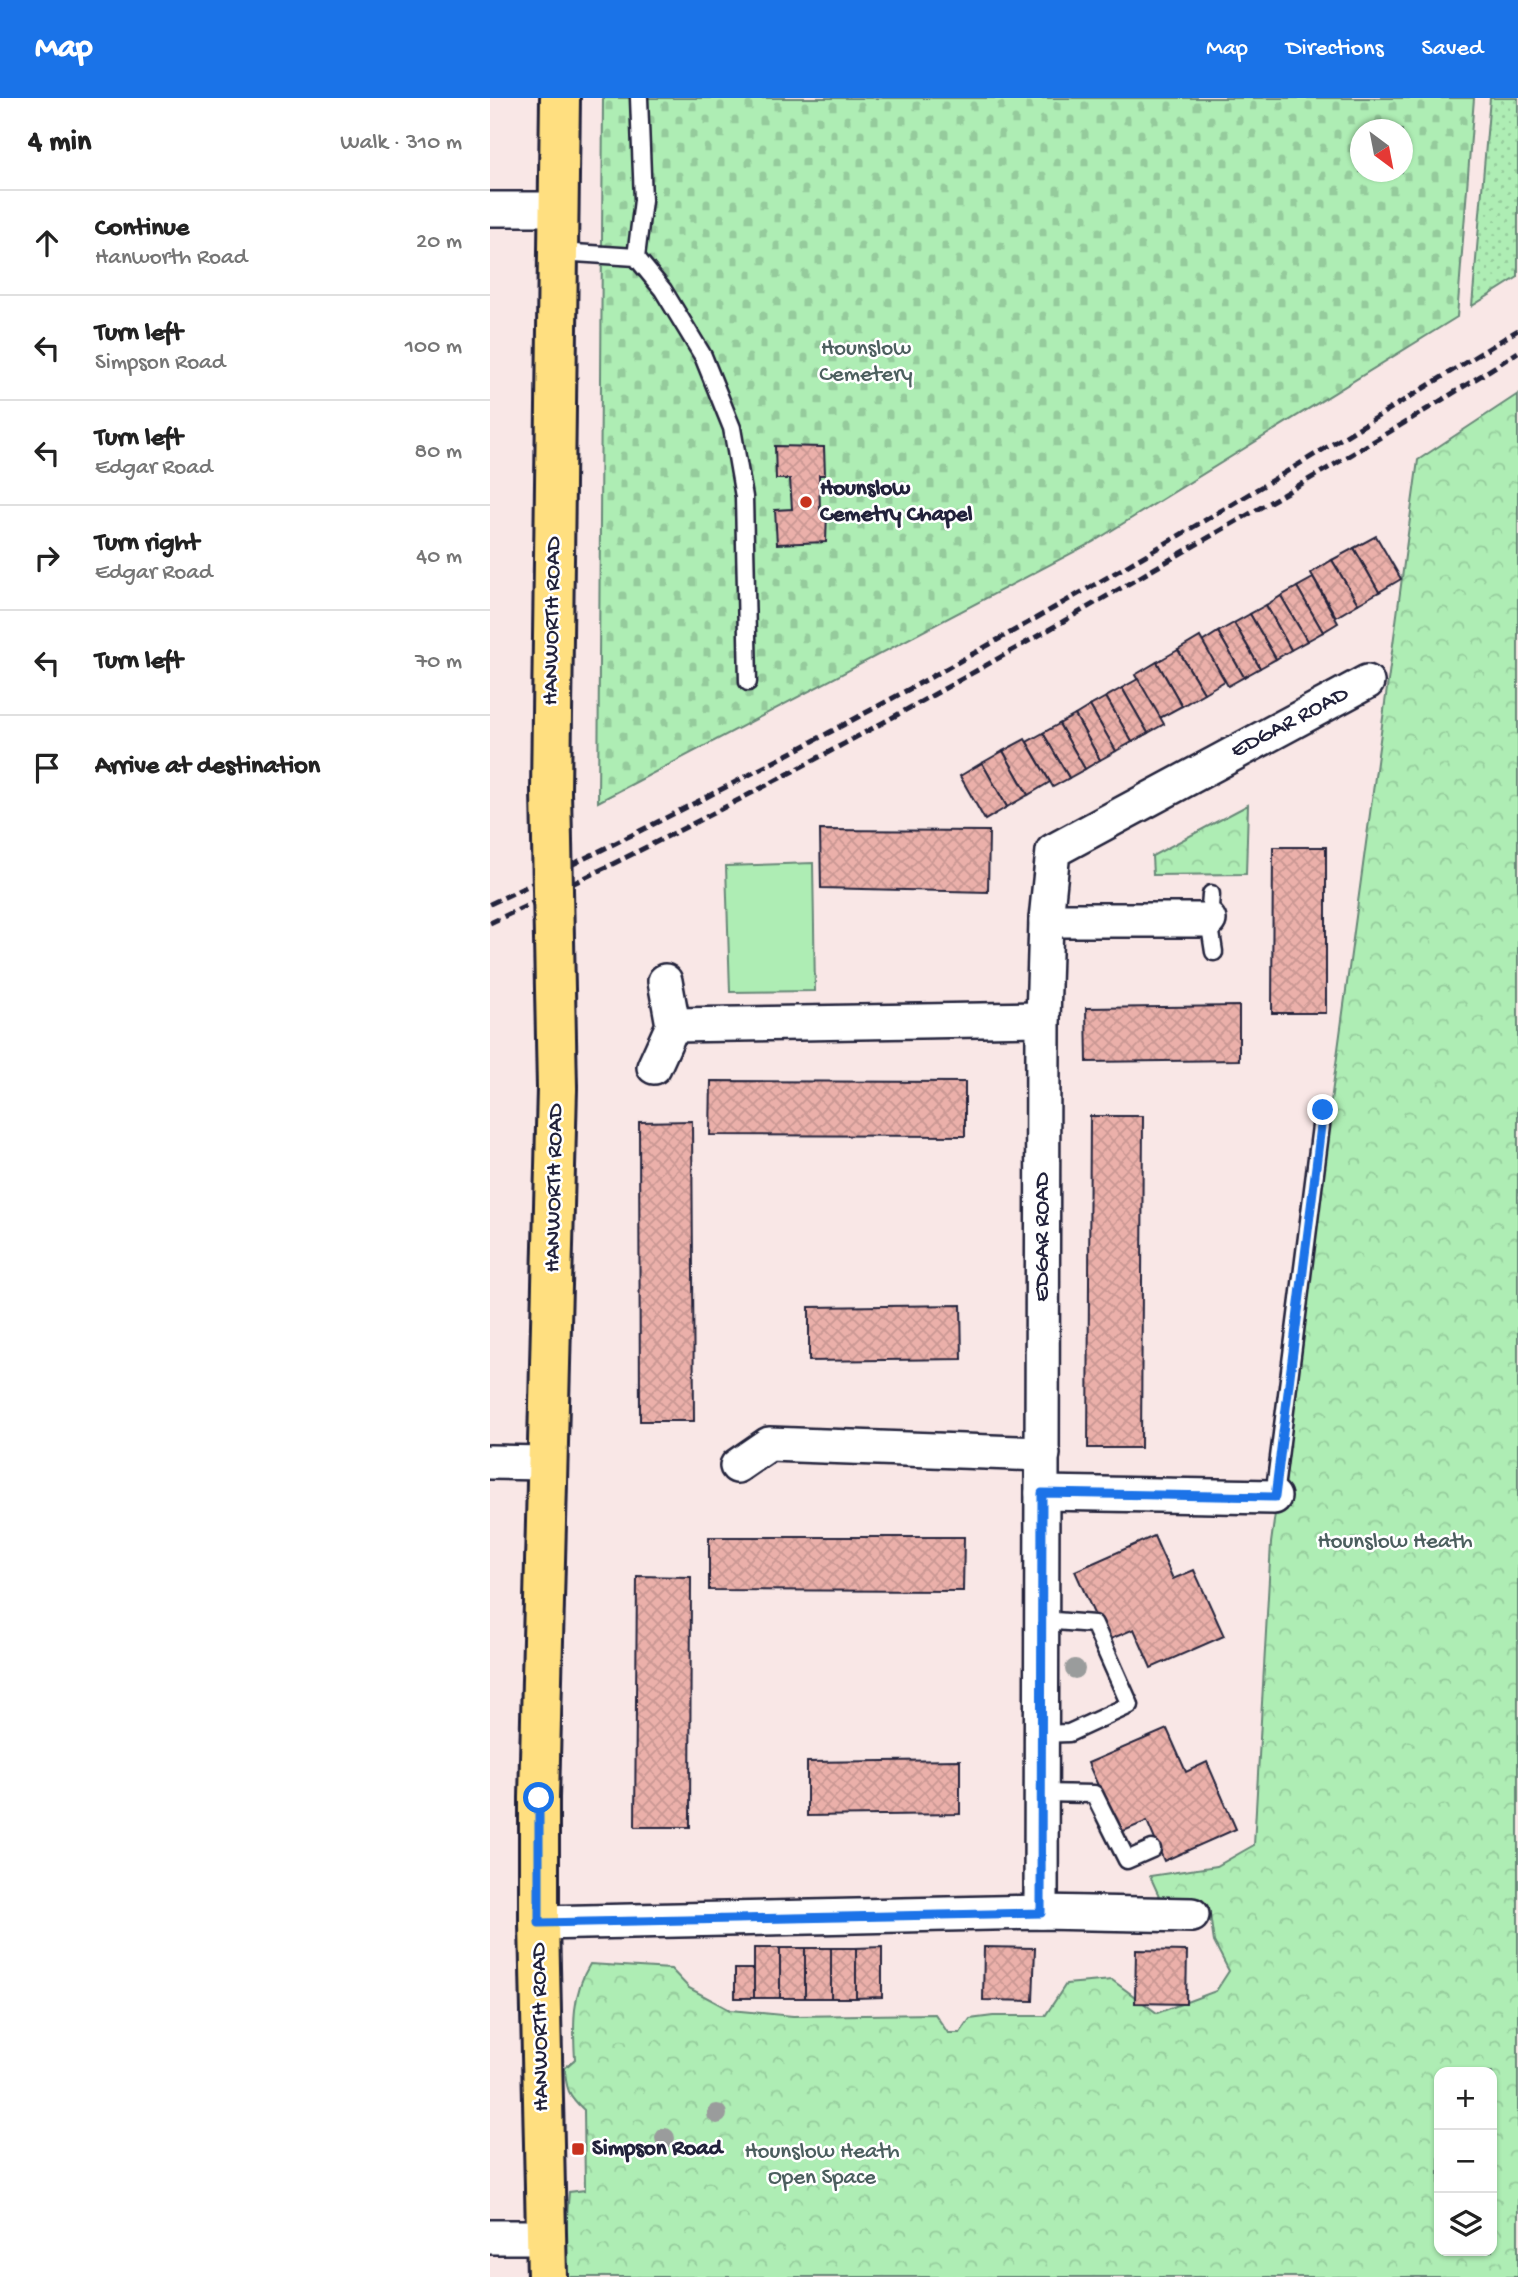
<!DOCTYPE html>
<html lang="en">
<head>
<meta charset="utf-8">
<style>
  :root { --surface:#fff; --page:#f6f6f6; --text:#222; --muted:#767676; --line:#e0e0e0; --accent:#1a73e8 }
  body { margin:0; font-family:"Gochi Hand",sans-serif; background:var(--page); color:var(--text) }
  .controls { position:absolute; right:21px; bottom:21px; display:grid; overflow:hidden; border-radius:14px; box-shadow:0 2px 5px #0004 }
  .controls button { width:63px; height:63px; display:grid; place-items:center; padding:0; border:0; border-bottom:2px solid var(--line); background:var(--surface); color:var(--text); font:35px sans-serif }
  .compass { position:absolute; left:860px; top:21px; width:63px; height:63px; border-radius:50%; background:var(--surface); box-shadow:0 2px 5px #0004; rotate:148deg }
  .stop { position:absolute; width:21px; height:21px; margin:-16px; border:5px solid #1a73e8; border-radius:50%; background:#fff }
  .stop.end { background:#1a73e8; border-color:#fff; box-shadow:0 2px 7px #0008 }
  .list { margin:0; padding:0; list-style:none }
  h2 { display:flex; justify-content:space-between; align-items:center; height:91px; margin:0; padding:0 28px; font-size:30px }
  h2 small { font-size:23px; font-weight:400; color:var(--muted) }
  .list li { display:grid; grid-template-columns:46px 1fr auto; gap:21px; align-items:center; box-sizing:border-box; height:105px; padding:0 28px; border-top:2px solid var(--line) }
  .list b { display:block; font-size:26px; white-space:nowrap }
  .list p { margin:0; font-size:23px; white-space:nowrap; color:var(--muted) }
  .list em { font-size:23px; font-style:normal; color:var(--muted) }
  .icon { flex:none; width:38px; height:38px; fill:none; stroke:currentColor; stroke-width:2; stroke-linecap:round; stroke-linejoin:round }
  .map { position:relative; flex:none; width:1028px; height:2179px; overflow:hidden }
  header { display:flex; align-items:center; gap:42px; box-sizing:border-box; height:98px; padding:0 35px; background:var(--accent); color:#fff }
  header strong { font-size:33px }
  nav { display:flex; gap:38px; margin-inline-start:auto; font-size:24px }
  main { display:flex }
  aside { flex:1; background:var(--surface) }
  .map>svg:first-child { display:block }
</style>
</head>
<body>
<header>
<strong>Map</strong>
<nav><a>Map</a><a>Directions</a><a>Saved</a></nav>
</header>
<main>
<aside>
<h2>4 min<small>Walk · 310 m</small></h2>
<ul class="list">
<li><svg class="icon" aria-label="ahead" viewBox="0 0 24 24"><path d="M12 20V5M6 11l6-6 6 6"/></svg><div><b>Continue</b><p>Hanworth Road</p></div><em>20 m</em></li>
<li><svg class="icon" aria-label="left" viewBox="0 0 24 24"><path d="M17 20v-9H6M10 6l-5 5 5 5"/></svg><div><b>Turn left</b><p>Simpson Road</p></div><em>100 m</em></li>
<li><svg class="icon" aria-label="left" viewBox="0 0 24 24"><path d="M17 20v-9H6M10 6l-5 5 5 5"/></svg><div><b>Turn left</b><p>Edgar Road</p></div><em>80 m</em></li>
<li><svg class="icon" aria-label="right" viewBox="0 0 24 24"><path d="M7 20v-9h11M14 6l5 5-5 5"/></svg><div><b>Turn right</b><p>Edgar Road</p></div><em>40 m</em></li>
<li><svg class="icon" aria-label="left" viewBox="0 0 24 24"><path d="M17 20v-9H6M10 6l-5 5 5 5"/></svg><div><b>Turn left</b></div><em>70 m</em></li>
<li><svg class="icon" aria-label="arrive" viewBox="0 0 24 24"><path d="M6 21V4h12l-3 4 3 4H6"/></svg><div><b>Arrive at destination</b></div></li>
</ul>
</aside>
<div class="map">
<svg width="1028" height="2179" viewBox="0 0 1028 2179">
  <defs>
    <pattern id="grass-dots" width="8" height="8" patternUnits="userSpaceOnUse" patternTransform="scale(1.75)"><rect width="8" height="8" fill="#aeedb4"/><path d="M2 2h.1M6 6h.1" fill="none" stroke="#95cb9c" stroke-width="1.8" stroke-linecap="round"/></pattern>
    <pattern id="forest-crowns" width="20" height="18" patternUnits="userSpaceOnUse" patternTransform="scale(1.75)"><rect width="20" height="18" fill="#aeedb4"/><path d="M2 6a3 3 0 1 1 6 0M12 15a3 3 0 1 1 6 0" fill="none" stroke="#95cb9c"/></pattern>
    <pattern id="cemetery-stones" width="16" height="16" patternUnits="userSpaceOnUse" patternTransform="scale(1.75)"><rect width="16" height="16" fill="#aeedb4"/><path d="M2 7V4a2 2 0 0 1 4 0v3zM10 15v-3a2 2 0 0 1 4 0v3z" fill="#95cb9c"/></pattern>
    <pattern id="building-cross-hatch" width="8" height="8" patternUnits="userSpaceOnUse" patternTransform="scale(1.75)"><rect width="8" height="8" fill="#ebb0aa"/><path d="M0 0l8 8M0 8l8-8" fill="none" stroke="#c99793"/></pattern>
  </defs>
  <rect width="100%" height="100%" fill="#f9e7e6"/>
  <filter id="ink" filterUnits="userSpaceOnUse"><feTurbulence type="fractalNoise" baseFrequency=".0143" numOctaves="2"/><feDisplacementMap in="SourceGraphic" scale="14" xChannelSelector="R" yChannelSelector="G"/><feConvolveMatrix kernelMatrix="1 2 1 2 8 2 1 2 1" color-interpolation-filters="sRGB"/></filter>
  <g filter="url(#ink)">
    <polygon fill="url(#grass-dots)" stroke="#688878" stroke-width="2" points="1000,0 1028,0 1028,179 982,208"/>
    <g fill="url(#forest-crowns)" stroke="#688878" stroke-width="2" fill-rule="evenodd">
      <path d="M1028,296V2179H72L79,2094L95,2092L94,2012C78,1997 76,1991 75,1970L85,1961C83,1927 82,1895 100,1866L181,1871L199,1890L240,1912L303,1918L445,1916L458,1935H470L480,1921L503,1918H555L576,1886L622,1882L667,1915L726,1893L739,1873L724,1844L719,1810L674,1809L660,1778L727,1768L764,1747L781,1445L928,362ZM949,1974H1002V2153H949Z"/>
      <polygon points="758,707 756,776 663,777 662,758"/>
    </g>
    <path fill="url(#cemetery-stones)" stroke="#688878" stroke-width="2" fill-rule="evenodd" d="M113,0H984L967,219L603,444L108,704ZM870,32H912V74H870Z"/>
    <polygon fill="#aeedb4" stroke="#688878" stroke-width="2" points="323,765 325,893 240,894 236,768"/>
    <g fill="url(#building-cross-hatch)" stroke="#22223b" stroke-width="2">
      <polygon points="285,348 334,349 335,377 329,377 330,413 337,413 336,444 287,446 285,412 302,411 300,381 286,381"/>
      <polygon points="886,438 911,481 889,494 864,450"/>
      <polygon points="864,450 889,494 868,506 842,462"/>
      <polygon points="842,462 868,506 846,519 821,475"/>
      <polygon points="823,480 848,525 833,534 807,489"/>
      <polygon points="807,489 833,534 817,543 791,498"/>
      <polygon points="791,498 817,543 801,552 776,507"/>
      <polygon points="776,507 801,552 786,561 760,516"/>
      <polygon points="760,516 786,561 770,570 744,525"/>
      <polygon points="744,525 770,570 754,579 728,534"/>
      <polygon points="728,534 754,579 738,588 712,544"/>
      <polygon points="710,539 735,583 714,595 688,552"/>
      <polygon points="688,552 714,595 692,608 667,564"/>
      <polygon points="667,564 692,608 670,620 645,577"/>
      <polygon points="648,581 674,626 658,635 632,590"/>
      <polygon points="632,590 658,635 642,644 616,599"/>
      <polygon points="616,599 642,644 626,653 600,608"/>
      <polygon points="600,608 626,653 610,662 585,617"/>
      <polygon points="585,617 610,662 595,671 569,626"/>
      <polygon points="569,626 595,671 579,680 553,635"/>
      <polygon points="553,635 579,680 563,689 537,644"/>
      <polygon points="535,641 560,684 538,697 513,653"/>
      <polygon points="513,653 538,697 517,709 492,665"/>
      <polygon points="492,665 517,709 495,722 470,678"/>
      <polygon points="330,732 499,733 498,794 331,790"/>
      <polygon points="783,749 836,749 836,915 782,915"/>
      <polygon points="749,908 749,962 597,964 596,910"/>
      <polygon points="221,983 475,984 475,1038 220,1037"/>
      <polygon points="600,1018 653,1018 651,1350 598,1350"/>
      <polygon points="202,1023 204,1323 150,1323 149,1024"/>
      <polygon points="471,1207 472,1261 319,1263 319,1209"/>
      <polygon points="664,1438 683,1481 704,1472 734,1538 661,1570 644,1531 616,1543 585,1473"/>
      <polygon points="219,1439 474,1439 473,1493 219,1492"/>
      <polygon points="147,1478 201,1479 200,1729 145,1729"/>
      <polygon points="677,1631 696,1674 717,1664 746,1731 674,1763 657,1723 629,1735 598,1665"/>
      <polygon points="470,1662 470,1716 317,1718 317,1664"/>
      <polygon points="392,1849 392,1899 366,1900 366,1850"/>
      <polygon points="494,1849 545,1850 543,1903 493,1902"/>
      <rect x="264" y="1850" width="26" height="50"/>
      <rect x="290" y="1850" width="25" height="50"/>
      <rect x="315" y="1850" width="26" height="50"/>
      <rect x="341" y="1850" width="25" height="50"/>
      <polygon points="646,1852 697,1853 696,1906 645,1905"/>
      <rect x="245" y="1871" width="19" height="29"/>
    </g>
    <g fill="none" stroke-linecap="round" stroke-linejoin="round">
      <g stroke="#22223b" stroke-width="21">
        <g id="lane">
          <polyline points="69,154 146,159 173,192 213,258 242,330 254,399 258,584"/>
          <polyline points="146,159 153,102 149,0"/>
          <polyline points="721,796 719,822 724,854"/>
          <polyline points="784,1399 833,1012"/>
          <polyline points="551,1636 579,1635 640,1607 604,1526 552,1522"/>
          <polyline points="551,1695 604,1696 637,1762 662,1751"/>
        </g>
      </g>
      <g stroke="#22223b" stroke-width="38">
        <g id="street">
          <polyline points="0,111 70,111"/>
          <polyline points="556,822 719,822"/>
          <polyline points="183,927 553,921"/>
          <polyline points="164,969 183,927 175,883"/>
          <polyline points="0,1364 59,1365"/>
          <polyline points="247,1368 279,1346 553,1356"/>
          <polyline points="552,1395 784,1399"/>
          <polyline points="551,1814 553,921 556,822 563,753 877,584"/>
          <polyline points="49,1825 551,1814 702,1817"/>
          <polyline points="0,2139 56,2139"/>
        </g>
      </g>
      <g stroke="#22223b" stroke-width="44">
        <g id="primary">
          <polyline points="61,693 70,0"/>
          <polyline points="57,2179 49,1825 49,1700 67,990"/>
        </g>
      </g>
      <use href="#lane" stroke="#fff" stroke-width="16"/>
      <use href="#street" stroke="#fff" stroke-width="33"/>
      <use href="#primary" stroke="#ffdf80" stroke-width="38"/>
      <g stroke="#22223b" stroke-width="5" stroke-dasharray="10 5" stroke-linecap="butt">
        <path d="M0,806C355,638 695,439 1028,232"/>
        <path d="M0,825C227,719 446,598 662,472C785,401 909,331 1028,254"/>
      </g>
      <g stroke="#22223b" stroke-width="44" stroke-linecap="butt">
        <polyline id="primary-bridge" points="61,693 67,990"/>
      </g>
      <use href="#primary-bridge" stroke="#ffdf80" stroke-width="38"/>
    </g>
    <g fill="#9a9c9c">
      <circle cx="585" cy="1571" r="10"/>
      <circle cx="227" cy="2016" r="10"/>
      <circle cx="175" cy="2040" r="10"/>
    </g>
  </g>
  <g fill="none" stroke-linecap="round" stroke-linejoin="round" filter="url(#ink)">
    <polyline stroke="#1a73e8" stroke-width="9" points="49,1700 49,1825 551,1815 552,1395 785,1399 833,1012"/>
  </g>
  <g fill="#c8321e" stroke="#fff" stroke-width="2.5">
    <circle cx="316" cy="404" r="7"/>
    <rect x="81" y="2044" width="14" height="14" rx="3.5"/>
  </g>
  <g text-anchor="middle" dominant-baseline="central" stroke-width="5" stroke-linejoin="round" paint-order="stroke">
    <g font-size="23" fill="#4c5f5f" stroke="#fff">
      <text x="376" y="251">Hounslow<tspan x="376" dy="26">Cemetery</tspan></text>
      <text x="905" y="1444">Hounslow Heath</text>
      <text x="332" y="2054">Hounslow Heath<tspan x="332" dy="26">Open Space</tspan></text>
    </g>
    <g font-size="23" font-weight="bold" fill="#22223b" stroke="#fff" text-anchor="start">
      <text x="330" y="391">Hounslow<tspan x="330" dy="26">Cemetry Chapel</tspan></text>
      <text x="102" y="2051">Simpson Road</text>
    </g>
    <g font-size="23" fill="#22223b" stroke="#fff">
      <text transform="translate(63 523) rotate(-89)">HANWORTH ROAD</text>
      <text transform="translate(800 625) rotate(-28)">EDGAR ROAD</text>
      <text transform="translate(65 1090) rotate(-89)">HANWORTH ROAD</text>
      <text transform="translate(553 1139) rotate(-90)">EDGAR ROAD</text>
      <text transform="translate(51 1929) rotate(-91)">HANWORTH ROAD</text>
    </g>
  </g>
</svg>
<div class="controls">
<button>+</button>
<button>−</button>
<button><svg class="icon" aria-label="layers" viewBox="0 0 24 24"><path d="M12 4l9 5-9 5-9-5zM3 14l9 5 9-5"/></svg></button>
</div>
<svg class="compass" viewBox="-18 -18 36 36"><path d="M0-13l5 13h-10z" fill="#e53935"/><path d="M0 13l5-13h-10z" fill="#767676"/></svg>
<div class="stop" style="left:49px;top:1700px"></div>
<div class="stop end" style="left:833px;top:1012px"></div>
</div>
</main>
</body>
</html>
